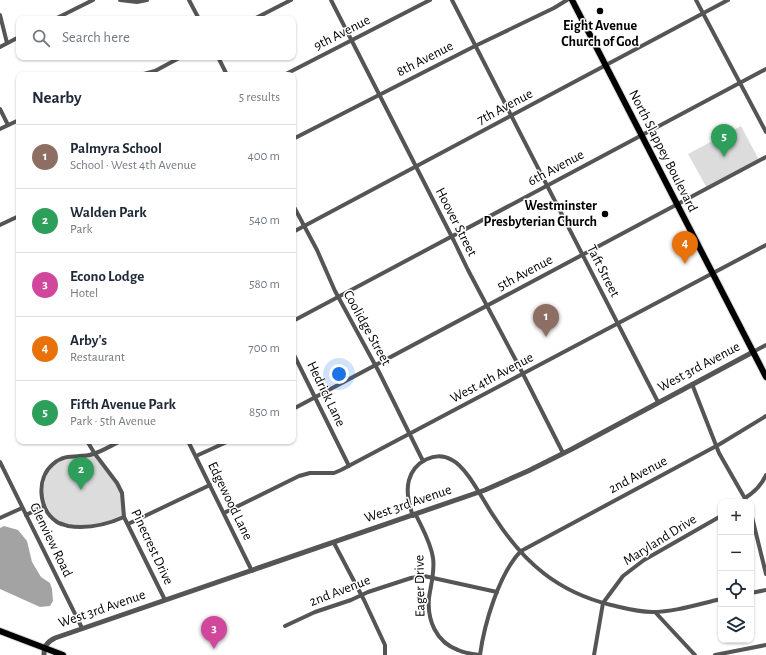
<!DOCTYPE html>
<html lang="en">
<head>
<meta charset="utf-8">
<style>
  :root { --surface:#fff; --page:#f2f2f3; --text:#1f2937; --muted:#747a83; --line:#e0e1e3; --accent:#2563eb }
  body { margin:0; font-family:"Alegreya Sans",sans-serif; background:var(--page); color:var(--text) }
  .controls { position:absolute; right:12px; bottom:12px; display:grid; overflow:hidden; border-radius:8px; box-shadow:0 1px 3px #0004 }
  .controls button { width:36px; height:36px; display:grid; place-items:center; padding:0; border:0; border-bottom:1px solid var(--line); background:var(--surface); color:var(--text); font:20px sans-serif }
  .you { position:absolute; left:339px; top:374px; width:14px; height:14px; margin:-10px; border:3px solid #fff; border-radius:50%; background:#1a73e8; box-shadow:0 0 0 6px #1a73e833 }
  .badge { display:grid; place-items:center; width:26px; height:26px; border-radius:50%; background:var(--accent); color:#fff; font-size:13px; font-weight:700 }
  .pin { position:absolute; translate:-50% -33px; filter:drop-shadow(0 1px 2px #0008) }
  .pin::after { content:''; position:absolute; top:21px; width:14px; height:12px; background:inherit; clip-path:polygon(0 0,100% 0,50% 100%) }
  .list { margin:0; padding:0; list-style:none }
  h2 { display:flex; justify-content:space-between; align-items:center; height:52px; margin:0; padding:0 16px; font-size:17px }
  h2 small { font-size:13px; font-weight:400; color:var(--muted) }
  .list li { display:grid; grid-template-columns:26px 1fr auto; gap:12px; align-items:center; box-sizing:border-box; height:64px; padding:0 16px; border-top:1px solid var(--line) }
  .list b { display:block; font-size:15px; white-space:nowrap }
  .list p { margin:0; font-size:13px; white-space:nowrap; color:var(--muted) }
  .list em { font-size:13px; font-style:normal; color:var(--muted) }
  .icon { flex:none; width:22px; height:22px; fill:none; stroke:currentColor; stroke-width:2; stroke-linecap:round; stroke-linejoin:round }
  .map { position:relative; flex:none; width:766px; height:655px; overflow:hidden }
  .search { position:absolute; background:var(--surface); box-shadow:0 1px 3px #0004; left:16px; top:16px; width:280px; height:44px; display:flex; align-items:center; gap:10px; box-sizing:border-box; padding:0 14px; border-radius:8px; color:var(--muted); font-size:15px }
  .panel { position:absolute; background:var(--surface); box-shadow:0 1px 3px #0004; left:16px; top:72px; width:280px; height:372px; border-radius:8px }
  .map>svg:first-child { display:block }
</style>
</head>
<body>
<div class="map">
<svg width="766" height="655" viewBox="0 0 766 655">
  <rect width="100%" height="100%" fill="#fff"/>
  <g fill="#dcdcdc">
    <polygon points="741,126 759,160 707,188 688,154"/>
    <polygon points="93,455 119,488 124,516 98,526 63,524 53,518 42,497 46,472 63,457"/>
  </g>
  <polygon fill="#a3a3a3" points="4,526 18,530 27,541 32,562 41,577 50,583 52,589 53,601 50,606 40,607 0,589 0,528"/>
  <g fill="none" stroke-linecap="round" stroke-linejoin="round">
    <g stroke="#dbdbdb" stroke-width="8">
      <g id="primary">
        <polyline points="572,0 766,377"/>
        <polyline points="0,631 63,655"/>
      </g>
    </g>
    <g stroke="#555" stroke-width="4">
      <polyline points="120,0 137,2 147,0"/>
      <polyline points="189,0 199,19"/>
      <polyline points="331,0 454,241 468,270 521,370 563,453"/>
      <polyline points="452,0 658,402"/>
      <polyline points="696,0 766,132"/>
      <polyline points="0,15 7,43"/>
      <polyline points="55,19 93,0"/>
      <polyline points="254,19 291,0"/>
      <polyline points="0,47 19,37"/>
      <polyline points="218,57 227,75"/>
      <polyline points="140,75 155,71 181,57"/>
      <polyline points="284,75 430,0"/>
      <polyline points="0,109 8,125"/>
      <polyline points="0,129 19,120"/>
      <polyline points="293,139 475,46 554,8 567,0"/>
      <polyline points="293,205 317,250 335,291 379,372 423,461"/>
      <polyline points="0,225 19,216"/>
      <polyline points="293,232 728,0"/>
      <polyline points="293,321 766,69"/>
      <polyline points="753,352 766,345"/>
      <polyline points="293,353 349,466"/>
      <polyline points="692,384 719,453 747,502"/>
      <polyline points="293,409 766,157"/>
      <polyline points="87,441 95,454 117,483 122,493 124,517 165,600"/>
      <path d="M121,441C112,445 103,451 93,454C79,459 67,452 53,464C36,478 38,509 57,522C60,524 65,525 68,526C88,529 106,525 124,517"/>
      <polyline points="188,441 252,571"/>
      <polyline points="196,456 229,441"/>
      <polyline points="0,462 82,628"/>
      <path d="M745,498C755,492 761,486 766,475"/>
      <polyline points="224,513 299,476 310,473 334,473 341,470 766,245"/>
      <polyline points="751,513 766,574"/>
      <polyline points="26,515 44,506"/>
      <path d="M416,515C422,528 431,543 433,558C435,571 431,584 429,598C427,620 436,642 458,650C464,653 472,654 479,655"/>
      <path d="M413,516C409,505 406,491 409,480C414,462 435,450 452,460C468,468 484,503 495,518C524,563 558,592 611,605C624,608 638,612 652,612C675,612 699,604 721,599"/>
      <polyline points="0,518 22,508"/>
      <polyline points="128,524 210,485"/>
      <polyline points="334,543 364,600 385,645 385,655"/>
      <polyline points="751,593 766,590"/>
      <polyline points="655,612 695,655"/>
      <polyline points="285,626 315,612 351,600 368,592 411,578 424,576 497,592"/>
      <path d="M480,655C484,625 499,573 521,551L720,444L766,416"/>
      <polyline points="594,655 603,603 623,576 644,560 721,516"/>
      <polyline points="715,655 766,645"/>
    </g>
    <path stroke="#555" stroke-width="5" d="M44,655C44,646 47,642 55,638L485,490L528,471L572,449L753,352"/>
    <use href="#primary" stroke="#000" stroke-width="6"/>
  </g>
  <g fill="#000" stroke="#fff" stroke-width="1.5">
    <circle cx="600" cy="11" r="4"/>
    <circle cx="605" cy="214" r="4"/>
  </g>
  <g text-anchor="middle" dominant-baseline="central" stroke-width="3" stroke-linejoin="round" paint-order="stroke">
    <g font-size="14" font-weight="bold" fill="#000" stroke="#fff">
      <text x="600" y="26">Eight Avenue<tspan x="600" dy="16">Church of God</tspan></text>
      <text x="597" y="206" text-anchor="end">Westminster<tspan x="597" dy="16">Presbyterian Church</tspan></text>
    </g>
    <g font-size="14" fill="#000" stroke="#fff">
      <text transform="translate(342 33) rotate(-27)">9th Avenue</text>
      <text transform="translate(425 59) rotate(-27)">8th Avenue</text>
      <text transform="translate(505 107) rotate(-28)">7th Avenue</text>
      <text transform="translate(663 151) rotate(63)">North Slappey Boulevard</text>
      <text transform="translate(556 168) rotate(-28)">6th Avenue</text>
      <text transform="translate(456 222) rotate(63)">Hoover Street</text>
      <text transform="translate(603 271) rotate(63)">Taft Street</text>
      <text transform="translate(525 273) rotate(-28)">5th Avenue</text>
      <text transform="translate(367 328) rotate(61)">Coolidge Street</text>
      <text transform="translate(699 367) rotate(-28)">West 3rd Avenue</text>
      <text transform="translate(492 378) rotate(-28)">West 4th Avenue</text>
      <text transform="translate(326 394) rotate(64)">Hedrick Lane</text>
      <text transform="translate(638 475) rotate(-28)">2nd Avenue</text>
      <text transform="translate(230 501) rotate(64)">Edgewood Lane</text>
      <text transform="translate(408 504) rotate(-19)">West 3rd Avenue</text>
      <text transform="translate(51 540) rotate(64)">Glenview Road</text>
      <text transform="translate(660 540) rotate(-32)">Maryland Drive</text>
      <text transform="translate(152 547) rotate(65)">Pinecrest Drive</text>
      <text transform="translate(420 586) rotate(-91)">Eager Drive</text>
      <text transform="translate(340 591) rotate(-21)">2nd Avenue</text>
      <text transform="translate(102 609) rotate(-19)">West 3rd Avenue</text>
    </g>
  </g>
</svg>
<div class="controls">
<button>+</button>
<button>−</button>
<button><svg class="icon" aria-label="locate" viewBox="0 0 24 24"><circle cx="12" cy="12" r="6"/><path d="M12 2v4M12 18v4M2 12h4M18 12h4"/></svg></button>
<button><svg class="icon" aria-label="layers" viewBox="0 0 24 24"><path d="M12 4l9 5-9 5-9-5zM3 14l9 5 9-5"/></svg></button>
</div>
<div class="you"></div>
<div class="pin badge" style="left:546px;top:337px;background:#8d6e63">1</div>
<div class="pin badge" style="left:81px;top:490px;background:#2e9e5b">2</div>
<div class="pin badge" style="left:214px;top:649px;background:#d1479c">3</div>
<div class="pin badge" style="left:685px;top:264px;background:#e8710a">4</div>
<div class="pin badge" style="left:724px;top:157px;background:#2e9e5b">5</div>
<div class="search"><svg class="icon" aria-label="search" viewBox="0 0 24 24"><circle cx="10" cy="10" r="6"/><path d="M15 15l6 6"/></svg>Search here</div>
<section class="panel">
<h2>Nearby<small>5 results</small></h2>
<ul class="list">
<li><span class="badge" style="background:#8d6e63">1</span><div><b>Palmyra School</b><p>School · West 4th Avenue</p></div><em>400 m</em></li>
<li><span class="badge" style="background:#2e9e5b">2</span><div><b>Walden Park</b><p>Park</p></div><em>540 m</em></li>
<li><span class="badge" style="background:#d1479c">3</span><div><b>Econo Lodge</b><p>Hotel</p></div><em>580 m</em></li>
<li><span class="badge" style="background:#e8710a">4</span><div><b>Arby's</b><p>Restaurant</p></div><em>700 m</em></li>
<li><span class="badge" style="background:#2e9e5b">5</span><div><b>Fifth Avenue Park</b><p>Park · 5th Avenue</p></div><em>850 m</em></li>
</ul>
</section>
</div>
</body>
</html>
